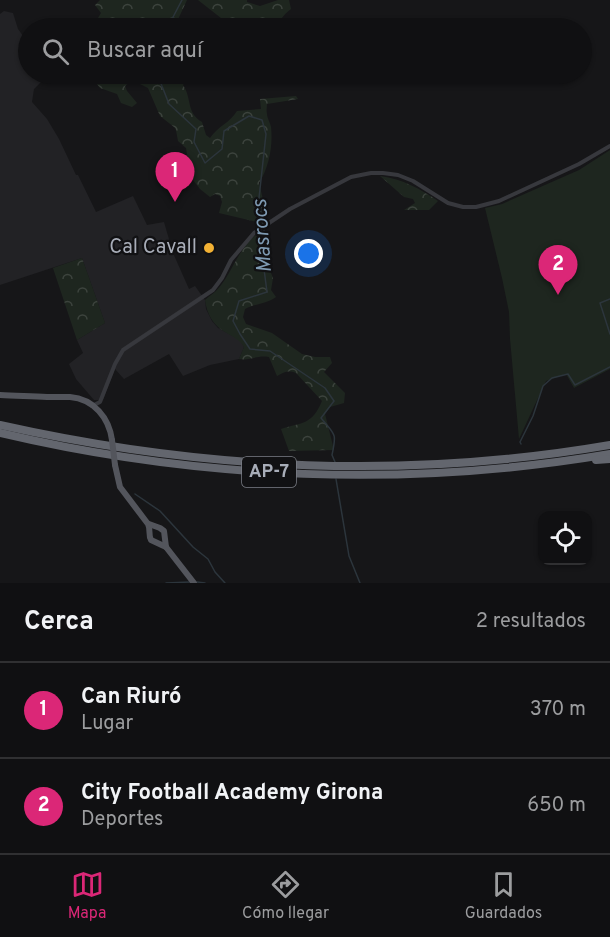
<!DOCTYPE html>
<html lang="es">
<head>
<meta charset="utf-8">
<style>
  :root { --surface:#101012; --page:#19191b; --text:#f1f3f6; --muted:#9c9d9f; --line:#303032; --accent:#db2777 }
  body { margin:0; font-family:Overpass,sans-serif; background:var(--page); color:var(--text) }
  .controls { position:absolute; right:18px; bottom:18px; display:grid; overflow:hidden; border-radius:12px; box-shadow:0 2px 4px #0004 }
  .controls button { width:54px; height:54px; display:grid; place-items:center; padding:0; border:0; border-bottom:2px solid var(--line); background:var(--surface); color:var(--text); font:30px sans-serif }
  .you { position:absolute; left:309px; top:254px; width:21px; height:21px; margin:-15px; border:4px solid #fff; border-radius:50%; background:#1a73e8; box-shadow:0 0 0 9px #1a73e833 }
  .badge { display:grid; place-items:center; width:39px; height:39px; border-radius:50%; background:var(--accent); color:#fff; font-size:20px; font-weight:700 }
  .pin { position:absolute; translate:-50% -50px; filter:drop-shadow(0 2px 3px #0008) }
  .pin::after { content:''; position:absolute; top:32px; width:21px; height:18px; background:inherit; clip-path:polygon(0 0,100% 0,50% 100%) }
  .list { margin:0; padding:0; list-style:none }
  h2 { display:flex; justify-content:space-between; align-items:center; height:78px; margin:0; padding:0 24px; font-size:26px }
  h2 small { font-size:20px; font-weight:400; color:var(--muted) }
  .list li { display:grid; grid-template-columns:39px 1fr auto; gap:18px; align-items:center; box-sizing:border-box; height:96px; padding:0 24px; border-top:2px solid var(--line) }
  .list b { display:block; font-size:22px; white-space:nowrap }
  .list p { margin:0; font-size:20px; white-space:nowrap; color:var(--muted) }
  .list em { font-size:20px; font-style:normal; color:var(--muted) }
  .icon { flex:none; width:33px; height:33px; fill:none; stroke:currentColor; stroke-width:2; stroke-linecap:round; stroke-linejoin:round }
  .map { position:relative; flex:none; width:610px; height:583px; overflow:hidden }
  .search { position:absolute; background:var(--surface); box-shadow:0 2px 4px #0004; left:18px; right:18px; top:18px; height:66px; display:flex; align-items:center; gap:15px; box-sizing:border-box; padding:0 21px; border-radius:33px; color:var(--muted); font-size:22px }
  .sheet { height:270px; background:var(--surface) }
  nav { display:flex; justify-content:space-around; align-items:center; box-sizing:border-box; height:84px; border-top:2px solid var(--line); background:var(--surface); font-size:16px; color:var(--muted) }
  nav a { display:grid; justify-items:center; gap:3px }
  nav .on { color:var(--accent) }
  .map>svg:first-child { display:block }
</style>
</head>
<body>
<div class="map">
<svg width="610" height="583" viewBox="0 0 610 583">
  <defs>
    <pattern id="forest-crowns" width="20" height="18" patternUnits="userSpaceOnUse" patternTransform="scale(1.5)"><rect width="20" height="18" fill="#1e261f"/><path d="M2 6a3 3 0 1 1 6 0M12 15a3 3 0 1 1 6 0" fill="none" stroke="#3c433d"/></pattern>
  </defs>
  <rect width="100%" height="100%" fill="#161618"/>
  <polygon fill="#222225" points="4,11 13,13 18,29 28,43 28,74 49,74 34,89 32,102 47,119 59,139 76,175 78,175 96,212 133,196 147,225 164,222 173,253 189,289 195,286 205,300 206,309 212,321 218,328 240,340 244,347 239,359 210,365 183,376 169,354 124,379 115,369 103,400 94,400 76,379 69,364 83,353 77,340 105,323 82,258 0,285 0,14"/>
  <polygon fill="#1e261f" points="610,150 610,369 574,388 566,374 546,381 519,439 510,339 509,312 502,278 485,208 502,204 579,170"/>
  <g fill="url(#forest-crowns)">
    <polygon points="100,0 187,0 174,28 92,28 101,13 95,5"/>
    <path d="M198,0H247V2L260,6L278,0H289L291,9C283,14 278,26 269,28H227L221,18Z"/>
    <path d="M96,74H195L186,80L183,85C192,98 186,113 202,122L206,135L210,138C218,126 230,123 237,111L261,109L260,99L296,96L298,99L267,104C267,107 266,110 267,114C267,118 270,122 271,127C273,146 269,167 259,183L266,212L265,224L219,213L222,202L220,196L215,194L210,197L200,189L193,180L190,171L186,148L178,141L176,130L174,127L160,116L148,88L132,80L125,86L127,91L137,103L132,107L121,103L117,94L100,88L97,84L79,77L86,75L98,78Z"/>
    <path d="M380,176C403,179 420,189 438,201L429,210H404L415,203L413,199L404,197Z"/>
    <path d="M259,233L264,241L265,258L273,278L271,290L276,297C264,305 256,303 245,309L243,317L246,324L272,333L302,354L315,357H330L332,363L324,372L345,393L344,403L330,407L325,414L334,450L289,451L281,429C303,422 312,425 322,401L296,373C288,370 284,372 277,376L269,357C256,355 250,361 239,359L244,347C239,339 233,337 225,332C213,325 207,314 205,300C208,297 213,294 216,291C232,275 239,245 259,233Z"/>
    <polygon points="82,258 105,323 77,340 53,268"/>
  </g>
  <g fill="none" stroke-linecap="round" stroke-linejoin="round">
    <g stroke="#2c353c" stroke-width="1.5">
      <polyline points="169,28 172,19 182,0"/>
      <polyline points="174,74 160,81 169,104 196,129 194,142 205,163 222,149 224,131 249,116 262,120 266,134 259,198 263,225"/>
      <path d="M264,230V269L267,292L239,301L233,321L240,334L250,349L270,351L325,388L334,401L321,418C335,435 337,432 332,455L335,462"/>
      <polyline points="610,299 600,303 610,334"/>
      <polyline points="521,444 520,442 533,416 543,386 552,378 568,374 575,385 610,367"/>
      <polyline points="336,479 349,556 360,583"/>
      <polyline points="135,494 160,511 193,547 208,559 215,572 225,583"/>
      <polyline points="197,582 205,583"/>
      <polyline points="166,583 190,582"/>
    </g>
    <polyline stroke="#37383d" stroke-width="4" points="92,406 100,402 115,364 123,350 213,290 222,278 231,260 254,233 290,209 351,177 371,173 383,173 398,175 413,181 448,203 463,207 476,207 499,201 579,164 610,146"/>
    <g stroke="#53555c" stroke-width="6">
      <path d="M0,395C16,396 31,396 47,397C55,397 63,397 70,397C94,399 109,418 112,440"/>
      <path d="M115,465L120,487L148,524C151,530 148,535 151,540L166,547"/>
      <polyline points="149,524 160,528 164,531 166,547 194,583"/>
    </g>
    <g stroke="#63666e" stroke-width="8">
      <path d="M0,425C201,470 406,480 610,445"/>
      <path d="M0,433C199,480 409,488 610,454"/>
      <polyline points="596,460 610,459"/>
    </g>
    <polyline stroke="#53555c" stroke-width="6" points="112,440 115,465"/>
  </g>
  <circle fill="#f2b134" stroke="#111113" stroke-width="2" cx="209" cy="248" r="6"/>
  <g text-anchor="middle" dominant-baseline="central" stroke-width="4.5" stroke-linejoin="round" paint-order="stroke">
    <rect fill="#111113" stroke="#7b7e86" stroke-width="1.5" x="242" y="457" width="54" height="30" rx="4.5"/>
    <g font-size="18" font-weight="bold" fill="#a8adb8">
      <text x="269" y="472">AP-7</text>
    </g>
    <g font-size="20" fill="#a8adb8" stroke="#111113" text-anchor="end">
      <text x="197" y="248">Cal Cavall</text>
    </g>
    <g font-size="21" font-style="italic" fill="#7f9bb3" stroke="#111113">
      <text transform="translate(263 236) rotate(-94)">Masrocs</text>
    </g>
  </g>
</svg>
<div class="controls">
<button><svg class="icon" aria-label="locate" viewBox="0 0 24 24"><circle cx="12" cy="12" r="6"/><path d="M12 2v4M12 18v4M2 12h4M18 12h4"/></svg></button>
</div>
<div class="you"></div>
<div class="pin badge" style="left:175px;top:202px">1</div>
<div class="pin badge" style="left:558px;top:295px">2</div>
<div class="search"><svg class="icon" aria-label="search" viewBox="0 0 24 24"><circle cx="10" cy="10" r="6"/><path d="M15 15l6 6"/></svg>Buscar aquí</div>
</div>
<section class="sheet">
<h2>Cerca<small>2 resultados</small></h2>
<ul class="list">
<li><span class="badge">1</span><div><b>Can Riuró</b><p>Lugar</p></div><em>370 m</em></li>
<li><span class="badge">2</span><div><b>City Football Academy Girona</b><p>Deportes</p></div><em>650 m</em></li>
</ul>
</section>
<nav>
<a class="on"><svg class="icon" aria-label="map" viewBox="0 0 24 24"><path d="M3 6l6-2 6 2 6-2v14l-6 2-6-2-6 2zM9 4v14M15 6v14"/></svg>Mapa</a>
<a><svg class="icon" aria-label="directions" viewBox="0 0 24 24"><path d="M12 3l9 9-9 9-9-9zM9 14v-3h6M13 9l2 2-2 2"/></svg>Cómo llegar</a>
<a><svg class="icon" aria-label="saved" viewBox="0 0 24 24"><path d="M7 4h10v16l-5-4-5 4z"/></svg>Guardados</a>
</nav>
</body>
</html>
